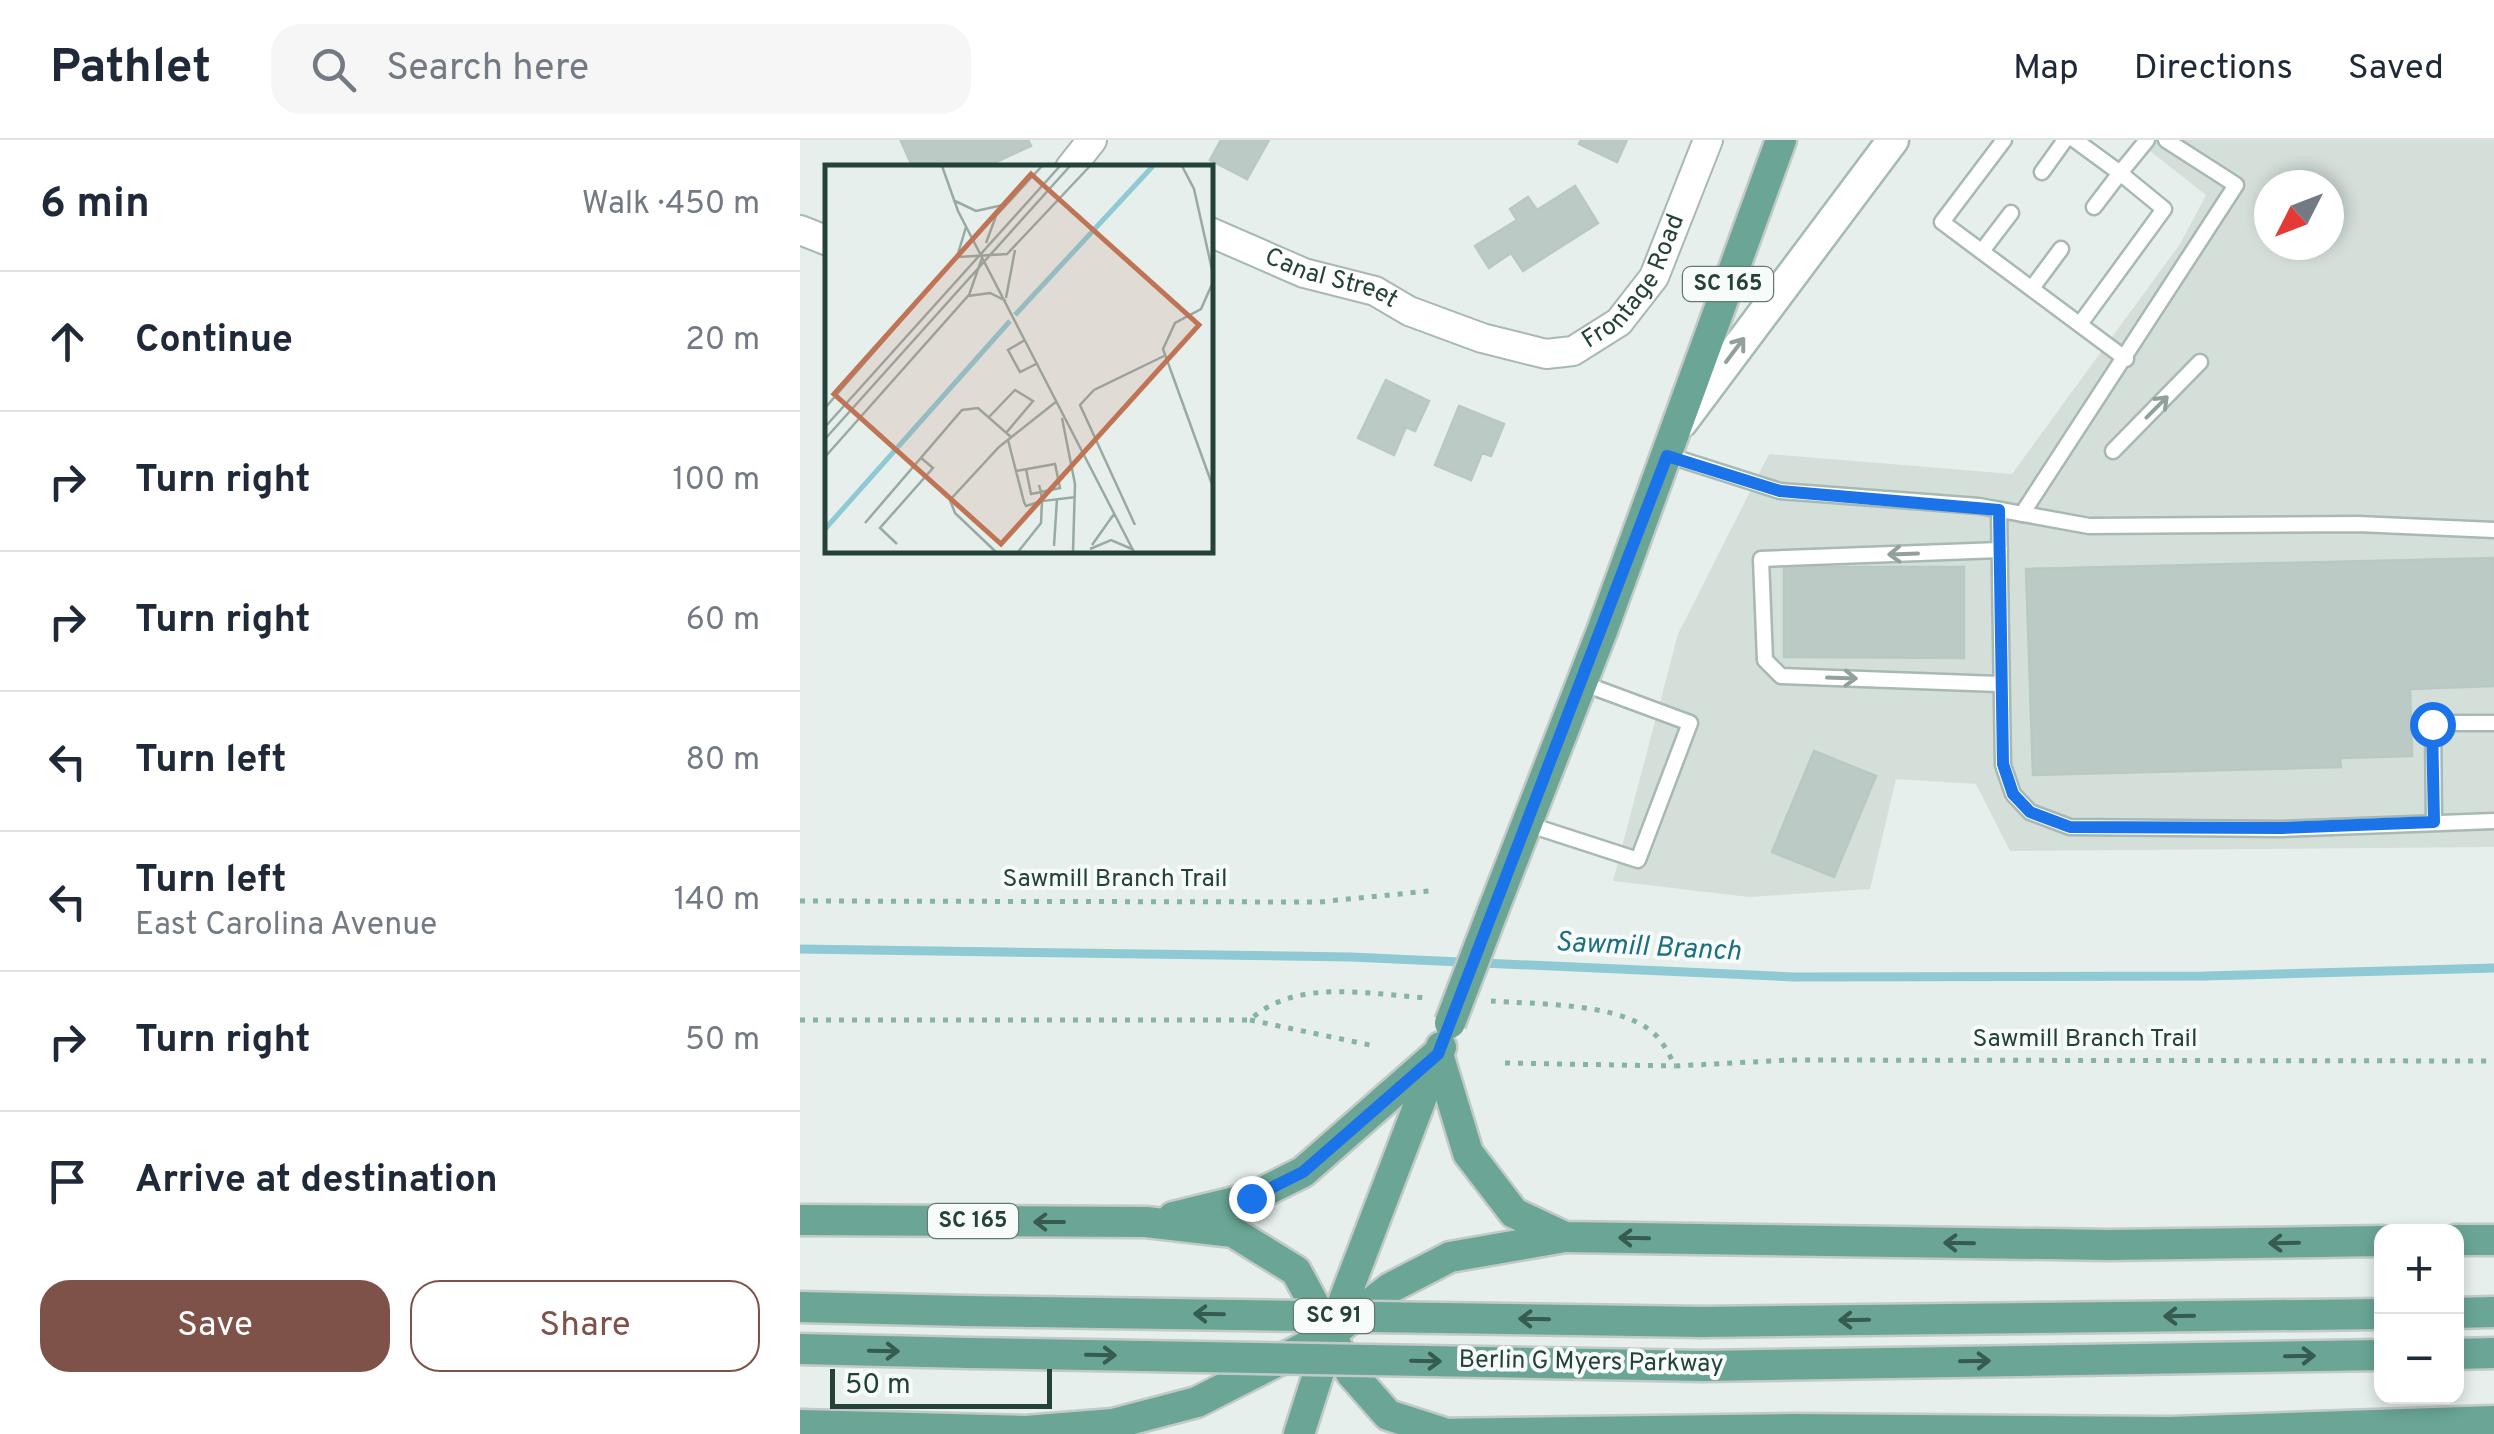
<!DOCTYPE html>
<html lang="en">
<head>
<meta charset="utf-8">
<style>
  :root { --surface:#fff; --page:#f6f6f7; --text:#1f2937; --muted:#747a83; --line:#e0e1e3; --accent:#7f5249 }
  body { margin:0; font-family:Overpass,sans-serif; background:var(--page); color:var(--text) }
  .controls { position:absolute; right:30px; bottom:30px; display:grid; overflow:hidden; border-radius:20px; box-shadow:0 5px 15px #0003 }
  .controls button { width:90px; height:90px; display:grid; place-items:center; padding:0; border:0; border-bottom:2px solid var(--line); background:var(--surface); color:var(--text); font:50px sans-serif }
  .compass { position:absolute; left:1454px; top:30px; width:90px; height:90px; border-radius:50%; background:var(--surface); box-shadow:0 5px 15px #0003; rotate:228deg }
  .scale { position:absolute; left:30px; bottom:25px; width:222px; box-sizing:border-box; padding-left:10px; border:5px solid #24423a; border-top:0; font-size:28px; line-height:35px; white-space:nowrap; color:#24423a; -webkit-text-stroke:8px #f7fbf9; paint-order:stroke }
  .stop { position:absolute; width:30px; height:30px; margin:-22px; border:8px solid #1a73e8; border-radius:50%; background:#fff }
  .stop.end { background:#1a73e8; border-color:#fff; box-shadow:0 2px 10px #0008 }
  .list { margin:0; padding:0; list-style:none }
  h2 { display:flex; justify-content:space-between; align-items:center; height:130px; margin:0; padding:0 40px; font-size:42px }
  h2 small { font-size:32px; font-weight:400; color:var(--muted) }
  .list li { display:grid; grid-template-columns:65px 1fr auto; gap:30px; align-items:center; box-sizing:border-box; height:140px; padding:0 40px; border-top:2px solid var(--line) }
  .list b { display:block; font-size:38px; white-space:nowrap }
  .list p { margin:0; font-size:32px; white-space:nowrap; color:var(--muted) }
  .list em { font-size:32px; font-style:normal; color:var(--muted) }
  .actions { display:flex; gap:20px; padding:30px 40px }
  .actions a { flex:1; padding:22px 0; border:2px solid var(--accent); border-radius:30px; text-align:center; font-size:35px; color:var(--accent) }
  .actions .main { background:var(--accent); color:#fff }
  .icon { flex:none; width:55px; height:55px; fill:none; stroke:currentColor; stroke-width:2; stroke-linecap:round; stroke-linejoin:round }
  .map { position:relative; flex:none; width:1694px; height:1294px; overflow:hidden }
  header { display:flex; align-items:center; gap:60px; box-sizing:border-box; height:140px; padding:0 50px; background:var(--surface); border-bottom:2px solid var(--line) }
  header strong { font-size:48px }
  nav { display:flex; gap:55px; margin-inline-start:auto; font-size:35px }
  .search { width:700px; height:90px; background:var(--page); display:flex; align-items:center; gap:25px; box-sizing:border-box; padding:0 35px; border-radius:30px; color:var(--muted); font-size:38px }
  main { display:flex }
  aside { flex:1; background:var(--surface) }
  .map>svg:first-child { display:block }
</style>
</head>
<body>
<header>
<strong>Pathlet</strong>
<div class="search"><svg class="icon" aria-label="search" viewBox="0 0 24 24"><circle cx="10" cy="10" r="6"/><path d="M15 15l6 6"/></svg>Search here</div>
<nav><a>Map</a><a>Directions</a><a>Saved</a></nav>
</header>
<main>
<aside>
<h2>6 min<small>Walk · 450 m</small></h2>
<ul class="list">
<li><svg class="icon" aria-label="ahead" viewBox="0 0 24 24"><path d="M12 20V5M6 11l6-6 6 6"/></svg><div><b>Continue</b></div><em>20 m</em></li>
<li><svg class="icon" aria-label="right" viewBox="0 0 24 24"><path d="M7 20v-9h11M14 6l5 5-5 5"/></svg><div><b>Turn right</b></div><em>100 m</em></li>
<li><svg class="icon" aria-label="right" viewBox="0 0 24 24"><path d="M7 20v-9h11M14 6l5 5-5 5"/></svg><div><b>Turn right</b></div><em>60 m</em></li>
<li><svg class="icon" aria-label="left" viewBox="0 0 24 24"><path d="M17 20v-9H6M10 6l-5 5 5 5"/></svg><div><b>Turn left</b></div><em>80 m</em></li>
<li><svg class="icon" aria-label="left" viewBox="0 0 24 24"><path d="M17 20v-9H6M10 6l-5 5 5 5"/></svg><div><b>Turn left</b><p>East Carolina Avenue</p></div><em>140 m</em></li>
<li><svg class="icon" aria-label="right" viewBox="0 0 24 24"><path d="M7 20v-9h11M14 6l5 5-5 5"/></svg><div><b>Turn right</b></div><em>50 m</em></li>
<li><svg class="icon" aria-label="arrive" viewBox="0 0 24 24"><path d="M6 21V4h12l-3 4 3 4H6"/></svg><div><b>Arrive at destination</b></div></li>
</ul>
<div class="actions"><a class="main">Save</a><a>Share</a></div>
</aside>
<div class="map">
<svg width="1694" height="1294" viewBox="0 0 1694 1294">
  <rect width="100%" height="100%" fill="#e6efeb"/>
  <path fill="#d4dfda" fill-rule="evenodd" d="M1336,0H1694V707L1210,711L1176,644L1096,639L1070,749L949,757L813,741L878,494L969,314L1212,334L1380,104L1406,55ZM1469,45H1529V105H1469Z"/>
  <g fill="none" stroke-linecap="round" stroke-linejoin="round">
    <polyline stroke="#8ec9d4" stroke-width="9" points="0,809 551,817 994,837 1404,836 1694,828"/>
  </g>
  <g fill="#bbcac4" stroke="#b8c9c2" stroke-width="2.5">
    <polygon points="228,0 231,6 183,28 113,28 101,1"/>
    <polygon points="421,0 469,0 447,39 410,20"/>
    <polygon points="781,0 827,0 817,22 779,4"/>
    <polygon points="775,46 798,83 723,131 711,113 689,128 675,106 717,80 710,69 728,57 737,70"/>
    <polygon points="586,240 629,261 615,291 606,287 594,315 558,298"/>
    <polygon points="659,266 704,284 691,316 682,313 671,340 635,325"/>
    <polygon points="1694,418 1693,546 1610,549 1612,616 1540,618 1541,627 1233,635 1226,429"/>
    <polygon points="984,420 1023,420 1023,427 1164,427 1164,518 984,517"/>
    <polygon points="1014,611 1076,636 1034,737 972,712"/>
  </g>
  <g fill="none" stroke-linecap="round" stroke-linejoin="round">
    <g stroke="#a8b8b2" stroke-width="19">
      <g id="service">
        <polyline points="1204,0 1142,82 1326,219"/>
        <polyline points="1275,0 1320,33 1347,0"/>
        <polyline points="1242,32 1265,0"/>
        <polyline points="1182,111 1211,73"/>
        <polyline points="1232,148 1261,109"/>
        <polyline points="1280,184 1364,69 1320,33 1294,67"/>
        <polyline points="1313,311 1400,222"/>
        <polyline points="867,315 980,351 1179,366 1289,386 1558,384 1694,390"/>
        <polyline points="1199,370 1203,625 1213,654 1230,672 1270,687 1482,689 1694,681"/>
        <polyline points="1222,374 1436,45 1366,0"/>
        <polyline points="1199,544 981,536 965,520 961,419 1200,410"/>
        <polyline points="1634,682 1633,583 1694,583"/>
        <polyline points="727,684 838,720 890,583 782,543"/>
      </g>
    </g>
    <g stroke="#a8b8b2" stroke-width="32">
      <g id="minor">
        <polyline points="270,28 292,0"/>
        <polyline points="0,90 28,101"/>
        <path id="s1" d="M410,92L504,133L575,151L609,171L682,198L746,214L773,211L819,182L854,137L908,0"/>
      </g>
    </g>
    <g stroke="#a4bbb3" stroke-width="35">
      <polyline id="secondary" points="882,282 1093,0"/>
    </g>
    <g stroke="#c2cac8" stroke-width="35">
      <g id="primary">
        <polyline points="692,773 802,491 981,0"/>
        <polyline points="638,914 668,1013 714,1073 765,1097 1309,1105 1582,1101"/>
        <polyline points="373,1077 451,1058 503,1032 635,916"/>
        <polyline points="0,1080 346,1082 433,1092 496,1131 551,1233 588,1275 641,1292"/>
        <polyline points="1656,1100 1694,1100"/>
        <polyline points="0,1167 166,1171"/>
        <polyline points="1656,1173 1694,1172"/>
        <polyline points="902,1182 1582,1174"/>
        <polyline points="0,1209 169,1213"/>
        <polyline points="1656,1214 1694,1213"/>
        <polyline points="903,1226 1582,1215"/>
        <polyline points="0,1285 226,1291 313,1284 397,1262 531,1194 590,1148 650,1117 765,1097"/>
        <polyline points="499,1294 531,1194 641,907"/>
        <polyline points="632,1294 992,1289 1370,1292 1694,1281"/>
      </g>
    </g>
    <g stroke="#86b3a5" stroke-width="5" stroke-dasharray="5 8" stroke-linecap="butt">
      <polyline points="0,761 519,762 629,751"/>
      <path d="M691,861C734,864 811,863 847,888C861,897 868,912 875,926L990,920L1694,921"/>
      <path d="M0,880H450C496,837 571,855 630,858"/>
      <polyline points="450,880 570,905"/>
      <polyline points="705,923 875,926"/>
    </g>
    <use href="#service" stroke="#fff" stroke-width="14"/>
    <use href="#minor" stroke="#fff" stroke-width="28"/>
    <use href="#secondary" stroke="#fff" stroke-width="30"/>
    <use href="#primary" stroke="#6aa596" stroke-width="30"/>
    <g stroke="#c2cac8" stroke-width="35" stroke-linecap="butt">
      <g id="primary-bridge">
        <polyline points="650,883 692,773"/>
        <polyline points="166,1171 902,1182"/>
        <polyline points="169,1213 903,1226"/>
      </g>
    </g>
    <use href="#primary-bridge" stroke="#6aa596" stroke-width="30"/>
  </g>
  <defs><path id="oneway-shaft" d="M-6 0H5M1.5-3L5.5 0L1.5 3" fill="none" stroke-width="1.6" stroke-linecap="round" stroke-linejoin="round" transform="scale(2.5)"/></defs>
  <g stroke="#92a09c">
    <use href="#oneway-shaft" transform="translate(935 210) rotate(-53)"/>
    <use href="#oneway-shaft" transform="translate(1357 267) rotate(-45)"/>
    <use href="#oneway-shaft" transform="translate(1103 414) rotate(178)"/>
    <use href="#oneway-shaft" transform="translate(1042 538) rotate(2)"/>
  </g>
  <g stroke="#365b51">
    <use href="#oneway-shaft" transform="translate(249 1082) rotate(-180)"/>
    <use href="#oneway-shaft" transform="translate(834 1098) rotate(-179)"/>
    <use href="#oneway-shaft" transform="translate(1159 1103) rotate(-179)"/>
    <use href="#oneway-shaft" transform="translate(1484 1103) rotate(179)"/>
    <use href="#oneway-shaft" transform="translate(409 1174) rotate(-179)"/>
    <use href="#oneway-shaft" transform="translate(1379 1176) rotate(179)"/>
    <use href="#oneway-shaft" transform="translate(734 1179) rotate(-179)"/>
    <use href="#oneway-shaft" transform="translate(1054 1180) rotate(179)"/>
    <use href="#oneway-shaft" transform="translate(84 1211) rotate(1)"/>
    <use href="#oneway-shaft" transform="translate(301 1215) rotate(1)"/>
    <use href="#oneway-shaft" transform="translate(1500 1216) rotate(-1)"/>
    <use href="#oneway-shaft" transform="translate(626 1221) rotate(1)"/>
    <use href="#oneway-shaft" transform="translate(1175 1221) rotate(-1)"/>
  </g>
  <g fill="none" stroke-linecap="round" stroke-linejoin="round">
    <polyline stroke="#1a73e8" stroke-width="12" points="451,1058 503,1032 638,914 867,316 980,351 1199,370 1203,624 1213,654 1230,672 1270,687 1482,688 1634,682 1632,584"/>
  </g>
  <g text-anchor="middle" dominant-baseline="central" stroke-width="8" stroke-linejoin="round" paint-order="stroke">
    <g fill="#f7fbf9" stroke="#637a73" stroke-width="2.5">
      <rect x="883" y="127" width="90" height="34" rx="8"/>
      <rect x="128" y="1064" width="90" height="34" rx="8"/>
      <rect x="494" y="1159" width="80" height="34" rx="8"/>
    </g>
    <g font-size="22" font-weight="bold" fill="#24423a">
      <text x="928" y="144">SC 165</text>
      <text x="173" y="1081">SC 165</text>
      <text x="534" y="1176">SC 91</text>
    </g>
    <g font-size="25" fill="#24423a" stroke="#f7fbf9">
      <text stroke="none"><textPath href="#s1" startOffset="482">Frontage Road</textPath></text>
      <text stroke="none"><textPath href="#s1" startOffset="130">Canal Street</textPath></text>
      <text x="315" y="740">Sawmill Branch Trail</text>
      <text x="1285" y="900">Sawmill Branch Trail</text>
      <text transform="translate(791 1223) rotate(1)">Berlin G Myers Parkway</text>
    </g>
    <g font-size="28" font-style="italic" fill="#1c6f80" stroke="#f7fbf9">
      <text transform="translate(848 808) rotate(3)">Sawmill Branch</text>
    </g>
  </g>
  <g transform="translate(25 25)">
    <rect width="388" height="388" fill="#e6efeb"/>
    <path fill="none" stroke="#8ec9d4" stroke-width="5" d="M190,150L328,1M0,364L185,156"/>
    <path fill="none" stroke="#98aaa4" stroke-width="2.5" d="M117,1L133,46L309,387M357,1L369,24L388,109M128,35L151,46L178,40M161,78L171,51L217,1M133,92L182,89L265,1M388,117L376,144L350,158L338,184L388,322M144,130L157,93M181,133L190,85M200,175L183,185L195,207L213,198M0,243L132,92L141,62M164,252L190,225L208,236L181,268M237,253L250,319L248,387M0,262L235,1M0,274L245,1M183,275L199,337L201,341L217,336L216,327L235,323L230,299L191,306M0,292L143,131L165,128L181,136M201,304L206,329L216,327L214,320M40,358L137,245L153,243L186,272M310,360L255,240L269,225L339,191M72,379L55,363L108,303L95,292M267,380L289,349M229,381L232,334M265,384L286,375L307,384M171,387L130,348L125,335L174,282L232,236M193,387L216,358L217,336L251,332"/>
    <path fill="#c07456" fill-opacity="0.15" stroke="#c07456" stroke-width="5" d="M206,9L374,160L176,379L9,229Z"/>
    <rect width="388" height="388" fill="none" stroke="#24423a" stroke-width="5"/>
  </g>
</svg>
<div class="controls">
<button>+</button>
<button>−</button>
</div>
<svg class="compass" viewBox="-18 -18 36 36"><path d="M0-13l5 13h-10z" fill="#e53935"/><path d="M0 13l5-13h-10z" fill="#747a83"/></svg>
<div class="scale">50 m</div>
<div class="stop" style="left:1632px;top:584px"></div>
<div class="stop end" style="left:451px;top:1058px"></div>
</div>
</main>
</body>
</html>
